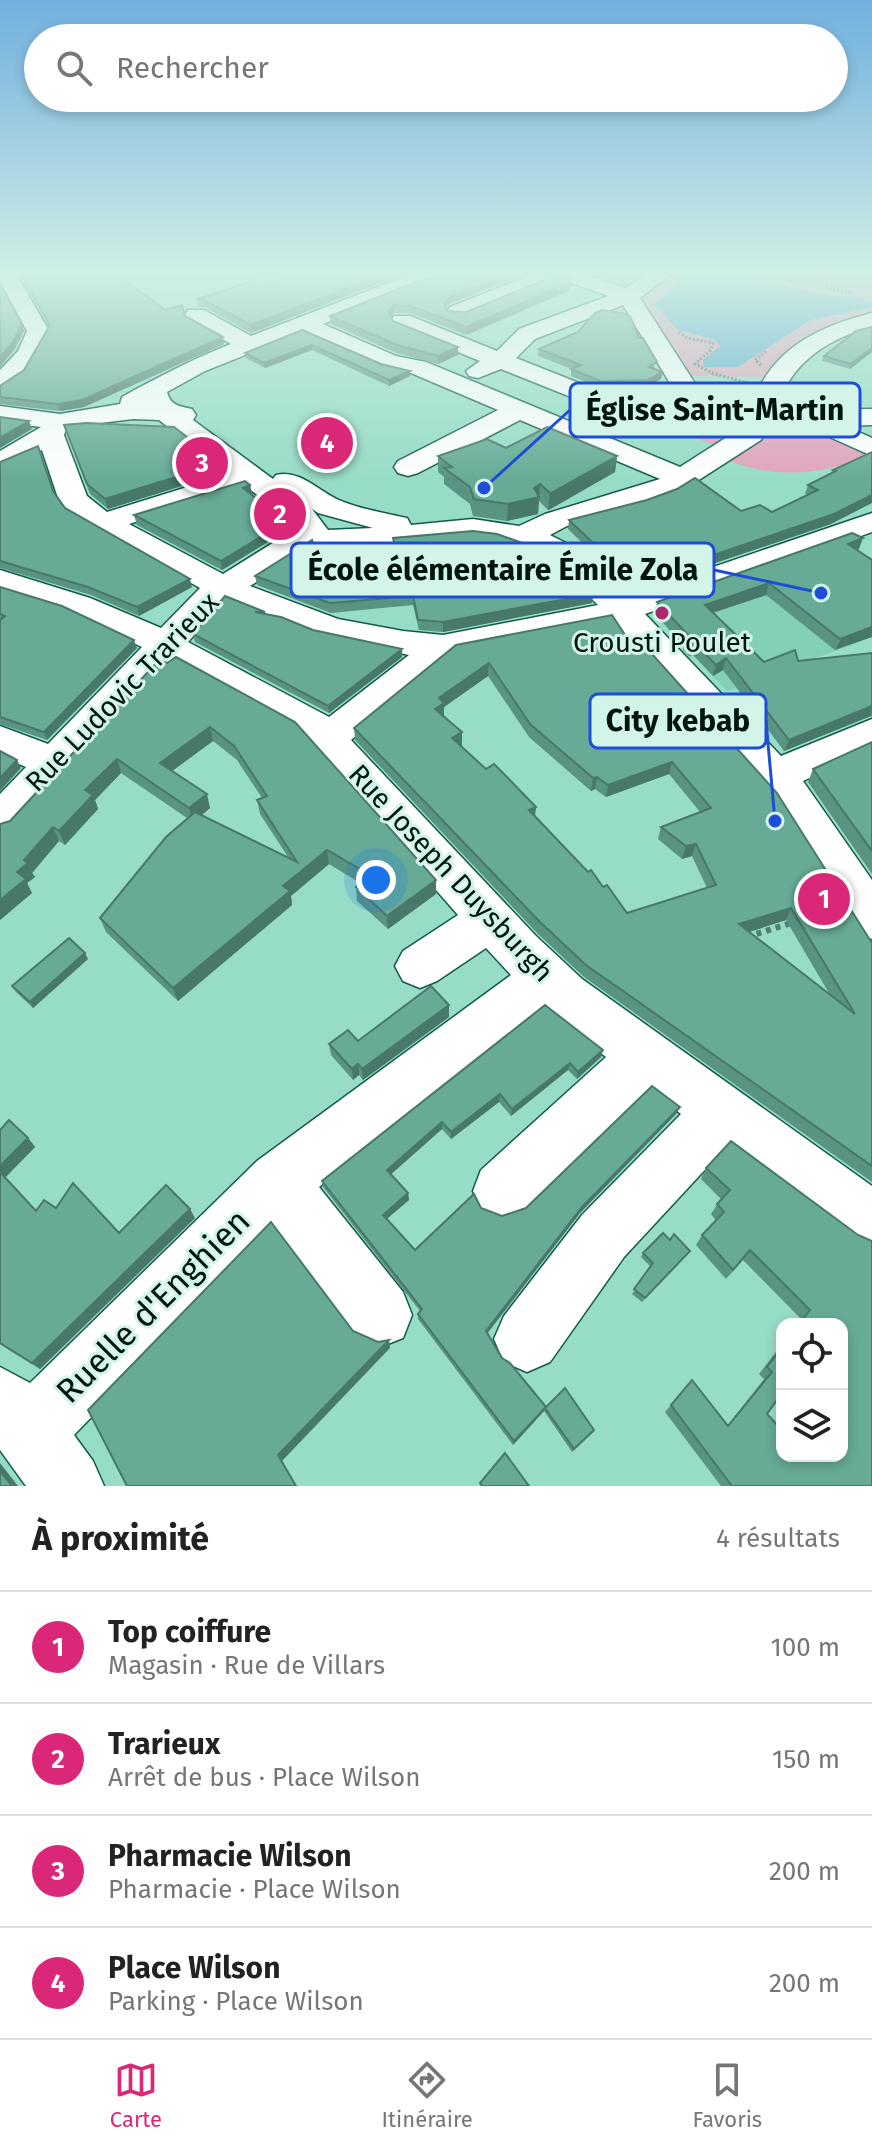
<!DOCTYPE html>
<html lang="fr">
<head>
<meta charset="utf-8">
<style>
  :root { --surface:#fff; --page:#f2f2f2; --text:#222; --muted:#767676; --line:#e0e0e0; --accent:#db2777 }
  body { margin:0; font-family:"Fira Sans",sans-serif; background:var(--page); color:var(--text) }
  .controls { position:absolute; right:24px; bottom:24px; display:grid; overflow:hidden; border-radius:16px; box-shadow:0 4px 12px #0003 }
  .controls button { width:72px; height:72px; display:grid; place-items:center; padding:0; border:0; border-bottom:2px solid var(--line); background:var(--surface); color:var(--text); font:40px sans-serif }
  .you { position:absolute; left:376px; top:880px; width:28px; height:28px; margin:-20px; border:6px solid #fff; border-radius:50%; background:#1a73e8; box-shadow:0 0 0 12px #1a73e833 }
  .badge { display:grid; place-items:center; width:52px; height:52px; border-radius:50%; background:var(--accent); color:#fff; font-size:26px; font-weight:700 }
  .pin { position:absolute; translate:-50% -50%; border:4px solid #fff; box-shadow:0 2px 8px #0006 }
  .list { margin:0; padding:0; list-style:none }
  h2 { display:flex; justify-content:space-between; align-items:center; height:104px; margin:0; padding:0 32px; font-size:34px }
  h2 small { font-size:26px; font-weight:400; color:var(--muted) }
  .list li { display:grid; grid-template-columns:52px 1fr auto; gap:24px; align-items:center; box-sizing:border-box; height:112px; padding:0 32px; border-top:2px solid var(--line) }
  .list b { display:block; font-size:30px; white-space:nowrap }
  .list p { margin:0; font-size:26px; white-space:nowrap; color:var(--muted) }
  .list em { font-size:26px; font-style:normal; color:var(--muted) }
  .icon { flex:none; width:44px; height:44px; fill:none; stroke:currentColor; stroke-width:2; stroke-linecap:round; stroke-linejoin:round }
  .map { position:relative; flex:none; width:872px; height:1486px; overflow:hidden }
  .search { position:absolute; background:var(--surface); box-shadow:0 4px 12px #0003; left:24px; right:24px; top:24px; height:88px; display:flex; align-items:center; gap:20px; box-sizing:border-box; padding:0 28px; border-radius:44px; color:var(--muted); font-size:30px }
  .sheet { height:552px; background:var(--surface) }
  nav { display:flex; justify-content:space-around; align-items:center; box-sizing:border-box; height:112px; border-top:2px solid var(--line); background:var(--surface); font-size:22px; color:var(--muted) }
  nav a { display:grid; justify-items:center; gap:4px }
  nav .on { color:var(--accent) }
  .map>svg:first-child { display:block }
</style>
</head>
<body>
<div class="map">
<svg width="872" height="1486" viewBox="0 0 872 1486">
  <rect width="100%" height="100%" fill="#97dcc6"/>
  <polygon fill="#83cfb8" points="872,558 872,637 727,691 667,628"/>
  <g fill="#e2a3bd">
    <polygon points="671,272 872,272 872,318 771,377 690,376 643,302 658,282"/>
    <path d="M607,403C632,401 742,399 738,435L716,446Z"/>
    <path d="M812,428L872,454C822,476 777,479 726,460L767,433Z"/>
  </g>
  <polygon fill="#5ca7ce" points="694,272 742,272 795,289 872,301 872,307 811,320 738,367 704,367 703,360 720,346 715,340 677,329 654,304"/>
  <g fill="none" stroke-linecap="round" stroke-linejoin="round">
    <g stroke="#105b49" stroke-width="3">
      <g id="minor">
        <path d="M0,272H15L49,331C41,353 25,385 0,391V370L18,351L27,331L0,281Z"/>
        <path d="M417,272H445L442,276L323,324L396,356L426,362L680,467L741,428L749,417H767L771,423L761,440L674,496L567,526L550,535L578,549L628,596L872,513V532L645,614L781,756L872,719V749L803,781L872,880V939L855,933L778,808L615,623L454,655L351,740L536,936L582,979L872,1186V1252L851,1243L725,1148L624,1257L550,1362L527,1372L504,1362L494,1339L504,1316L582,1215L681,1114L649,1089L523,1212L502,1220L481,1212L473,1191L481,1170L606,1057L544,1009L319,1187L403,1292L412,1315L403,1338L380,1347L357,1338L275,1227L74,1435L93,1461L104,1486H26L0,1450V1367L30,1383L257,1161L511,975L486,948L437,981L420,988L403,981L395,966L403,951L458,915L299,734L170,662L15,833L0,838V794L26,767L0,756V726L48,744L142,647L66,612L0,591V570L90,598L161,628L200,588L70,514L58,498L42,450L0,470V451L41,427L0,422V406L60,414L120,404L122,397C158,377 193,359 231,344L188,320L185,315L188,310H204L251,336ZM303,332L382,367L411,373L498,410L398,461L394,467L398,473L408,476L418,473L520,420L660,479L545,514L519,526L473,519L411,525L407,518C385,513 359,509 339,500C318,491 300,469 276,475L273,479L193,420L196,415L192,409C179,406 171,406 167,392L205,371ZM133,419L159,420L229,474L107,512L87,496L64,435L66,430H88L92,424ZM247,487L288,519L295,529L223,574L129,524ZM312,509L318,513L373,528L328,530ZM473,537C539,545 552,559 598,605L443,635L403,631L338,619L250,586L312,546L340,550ZM226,600L315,635L409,655L329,717L188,642Z"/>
        <path d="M538,272H579L626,288L650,272H674L640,298L696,385L712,393L737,399L756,395C776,346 824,325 872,313V327C832,337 794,360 780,400L805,410L872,409V425L845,426L872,438V456L805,426L786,422L760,410L741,416L695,405L596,407L501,369L478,378L469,376L466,371L480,361L394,326L391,321L394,316H410L497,351L519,329L608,296L558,278L466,317H450L447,312L450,307ZM623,305L674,390L599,391L516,358L535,339Z"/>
      </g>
    </g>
    <g stroke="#517f70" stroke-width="3" stroke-dasharray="2 2" stroke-linecap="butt">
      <polyline points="755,272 854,294"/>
      <polyline points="796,272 840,289"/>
      <polyline points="679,332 687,338 713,343 711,350 695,364 712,373 747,383"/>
      <polyline points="761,365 755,360 766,352"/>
    </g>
    <polyline stroke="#517f70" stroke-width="6" stroke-dasharray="5 5" stroke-linecap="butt" points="747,937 791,923"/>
    <use href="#minor" fill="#fff" fill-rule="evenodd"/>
  </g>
  <g fill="#599381" fill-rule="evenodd">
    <polygon points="18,272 114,272 165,310 185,316 224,344 84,407 60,411 0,404 0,386 24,370 49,327"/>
    <polygon points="297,272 409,272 251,333 205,307 198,307 197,299 271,281"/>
    <polygon points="442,272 449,304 446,308 447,311 466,312 571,286 568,291 466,335 411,313 394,313 391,317 393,321 458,355 438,364 397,353 331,324 330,316"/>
    <polygon points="872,327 872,352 850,369 822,361 824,356"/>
    <polygon points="302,330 381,364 410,376 389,386 312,350 265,368 246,358 245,353"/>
    <polygon points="639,338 656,370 662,372 661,379 646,387 600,388 571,376 571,369 572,369 538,356 539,349"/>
    <polygon points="64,425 221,463 223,473 108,509 90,494"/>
    <polygon points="506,448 617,456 615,472 551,509 548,510 539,501 538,514 507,521 473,516 470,504 444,484 444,477 438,472 438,456"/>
    <polygon points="872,452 831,524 632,591 568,529 569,520 741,511 772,512 808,495 805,494 808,485 832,473 833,470"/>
    <polygon points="0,462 53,491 65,508 192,587 139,616 91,595 0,568"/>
    <polygon points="250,485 252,494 266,514 284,532 222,570 137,525 134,515"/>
    <polygon points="393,538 593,594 592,603 443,632 419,630 413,605 331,613 257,585 255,576 313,544 342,569 397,564 393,548"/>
    <polygon points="859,549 857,550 872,560 835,650 766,595 713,613 764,662 798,661 872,653 872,717 871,716 784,751 723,670 713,676 692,654 690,657 683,650 684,646 655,614 657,602"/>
    <polygon points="0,587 137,648 47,740 0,724"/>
    <polygon points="225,596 265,612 266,615 313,630 402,649 402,657 329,713 195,642 193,634"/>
    <path d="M456,645L633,647L872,943V1182L584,977L538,934L355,740L354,728ZM488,676L529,737L591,791L595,789L606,797L669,774L700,812L661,827L658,839L682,859L692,856L707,888L627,913L535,817L536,807L486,769L461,746L462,745V732L444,716V707ZM786,920L830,995L748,932Z"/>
    <path d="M159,660L436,894L388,929L357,901L356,887L360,883L329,864L291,896L292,905L178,1001L106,932L100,918L187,818L121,773L95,800L98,809L65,845L59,841L32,873L35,877L27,883L32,893L0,920V824L10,821ZM213,741L237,760L262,798L257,800L260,814L288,857L202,815L210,808L172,771Z"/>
    <polygon points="872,742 872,874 808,782 813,769"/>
    <polygon points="88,959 33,1008 16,992 12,986"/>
    <polygon points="449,1005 449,1017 363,1080 359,1075 353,1080 331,1055 329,1044 358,1041"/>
    <polygon points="545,1005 601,1057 577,1079 568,1070 511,1116 499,1102 451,1139 442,1129 391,1174 408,1193 409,1200 387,1219 415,1250 481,1208 502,1216 526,1208 680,1107 676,1114 580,1213 487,1334 502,1358 546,1407 592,1433 572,1452 544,1411 513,1445 418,1319 418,1314 420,1311 323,1187 322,1181"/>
    <polygon points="0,1130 28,1138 35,1147 5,1177 36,1211 56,1208 119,1233 195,1218 40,1369 0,1344"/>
    <polygon points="706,1168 858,1235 872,1486 721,1486 665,1412 692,1380 728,1425 764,1379 759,1374 782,1344 782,1393 767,1414 782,1456 842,1456 842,1324 797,1324 801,1319 743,1260 726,1279 696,1245 702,1235 716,1221 711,1214 721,1199 701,1179"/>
    <polygon points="643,1253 687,1255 642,1302 632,1294 651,1267 641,1257"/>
  </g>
  <g fill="#487869">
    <polygon points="389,272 409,272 251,333 250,325"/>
    <polygon points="512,272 530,272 449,304 444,310 444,303 449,297"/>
    <polygon points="571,278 571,286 568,291 466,335 466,327"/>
    <polygon points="394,305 394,313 388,319 388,312"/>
    <polygon points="22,324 24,331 15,349 0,367 0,357"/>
    <polygon points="223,337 224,344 84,407 60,411 58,404"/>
    <polygon points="312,345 312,350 265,368 264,363"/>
    <polygon points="458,347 458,355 438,364 438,356"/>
    <polygon points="872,348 872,352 850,369 851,364"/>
    <polygon points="410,371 410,376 389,386 389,380"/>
    <polygon points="662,372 661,379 646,387 648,380"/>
    <polygon points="29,421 32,429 0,448 0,438"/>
    <polygon points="617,456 615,472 548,510 550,493"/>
    <polygon points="221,463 223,473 108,509 105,499"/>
    <polygon points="540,484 538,514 507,521 508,504"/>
    <polygon points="250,485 252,494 243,488"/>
    <polygon points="872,495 872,503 831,524 632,591 634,582"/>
    <polygon points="265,505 266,515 258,510"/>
    <polygon points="283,523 284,532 222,570 221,561"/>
    <polygon points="863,538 859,549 844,555 848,544"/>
    <polygon points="190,579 192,587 139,616 137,607"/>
    <polygon points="769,583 766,595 702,616 705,605"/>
    <polygon points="593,594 592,603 443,632 443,622"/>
    <polygon points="872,627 872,637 835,650 840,639"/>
    <polygon points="134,640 137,648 47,740 44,732"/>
    <polygon points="402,649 402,657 329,713 328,706"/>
    <polygon points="726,658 723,670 713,676 716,665"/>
    <polygon points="489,663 488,676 444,707 444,716 435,709 439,698"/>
    <polygon points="872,706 871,716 784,751 789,740"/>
    <polygon points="210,727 213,741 164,777 160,763"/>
    <polygon points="462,732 462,745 451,750 452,738"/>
    <polygon points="117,759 121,773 95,800 98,809 65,845 59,831 85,790"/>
    <polygon points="17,760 21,768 0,791 0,778"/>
    <polygon points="672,762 669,774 606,797 608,785"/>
    <polygon points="597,777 595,789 591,791 593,778"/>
    <polygon points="207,794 210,808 193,822 189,808"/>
    <polygon points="536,807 534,819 529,810"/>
    <polygon points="53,827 59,841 32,873 35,877 27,883 32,893 0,920 0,900 24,860"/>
    <polygon points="696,844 692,856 682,859 686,846"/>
    <polygon points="327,850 329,864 291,896 292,905 178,1001 173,988 283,886"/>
    <polygon points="436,880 436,894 388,929 387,916"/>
    <polygon points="791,908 786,920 734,937 739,924"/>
    <polygon points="85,953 88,959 33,1008 30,1002"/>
    <polygon points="449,1005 449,1017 363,1080 362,1069"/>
    <polygon points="603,1050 601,1057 577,1079 578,1072"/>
    <polygon points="570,1063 568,1070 511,1116 512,1109"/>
    <polygon points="358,1064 359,1075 353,1080 352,1069"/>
    <polygon points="500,1094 499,1102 451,1139 451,1132"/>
    <polygon points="680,1107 676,1114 580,1213 485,1336 486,1331 582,1207"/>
    <polygon points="442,1122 442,1129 388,1177 387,1170"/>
    <polygon points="28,1138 35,1147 5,1178 0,1172 0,1166"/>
    <polygon points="408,1193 409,1200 384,1221 383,1215"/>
    <polygon points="190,1209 195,1218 40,1369 32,1363"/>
    <polygon points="389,1340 390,1348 282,1461 278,1455"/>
    <polygon points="546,1407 544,1411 513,1445 514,1441"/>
    <polygon points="0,1463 18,1486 12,1486 0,1471"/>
  </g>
  <g fill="#67ab96" stroke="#487869" stroke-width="2" fill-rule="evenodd">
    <polygon points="20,272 114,272 165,310 182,305 185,316 223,337 82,400 58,404 0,397 0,386 24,370 50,325"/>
    <polygon points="297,272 389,272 250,325 204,300 197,299 263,278 271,281"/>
    <polygon points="442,272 512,272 449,297 444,303 447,311 466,312 559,274 571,278 568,283 466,327 411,306 394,305 388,312 393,321 458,347 438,356 397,345 330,316"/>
    <polygon points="0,284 22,324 13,342 0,357"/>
    <polygon points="602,310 622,313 630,316 639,338 643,338 657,362 649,367 662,372 648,380 600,381 571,369 581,365 539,349 578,332 595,313"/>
    <polygon points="872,327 872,348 851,364 824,356 856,331"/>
    <polygon points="302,330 381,364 410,371 389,380 312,345 264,363 245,353"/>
    <polygon points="0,417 29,421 0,438"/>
    <polygon points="86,423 174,427 221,463 105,499 87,484 64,425"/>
    <polygon points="547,427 617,456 553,492 550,493 540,484 534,488 539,497 508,504 474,499 470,487 444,468 452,467 438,456 487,439 506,448"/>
    <polygon points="38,446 53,491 65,508 190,579 137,607 88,587 0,561 0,462"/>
    <polygon points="872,452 872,495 834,514 634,582 569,520 647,500 677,489 695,478 741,511 760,505 772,512 818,490 808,485 836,471 833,470"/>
    <polygon points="245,481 250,485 243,488 265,505 258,510 283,523 221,561 134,515"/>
    <polygon points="473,531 497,534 542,550 593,594 443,622 418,620 413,596 330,603 255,576 312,540 313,544 337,543 342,569 399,564 393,538"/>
    <polygon points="852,533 863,538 848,544 872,560 872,627 840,639 769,583 705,605 764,662 795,650 798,661 872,653 872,706 789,740 726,658 716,665 695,643 693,645 686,638 690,637 657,602"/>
    <polygon points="0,587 62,606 134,640 44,732 0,717 0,620 5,616 0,614"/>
    <polygon points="225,596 265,612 255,612 281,617 313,630 402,649 328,706 193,634"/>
    <path d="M612,615L633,647L644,645L777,793L872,943V1166L586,965L540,922L354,728L456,645ZM489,663L530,724L593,778L597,777L608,785L672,762L711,808L661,827L686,846L696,844L716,885L627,913L607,885L603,887L591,870L588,872L529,810L536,807L504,774L494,764L486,769L452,738L462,732L435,709L444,703L439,698ZM791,908L855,1014L739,924Z"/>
    <polygon points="176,657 295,722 436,880 387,916 356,887 370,875 327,850 283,886 290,891 173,988 100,918 166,837 195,812 297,862 257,800 267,796 234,746 210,727 160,763 207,794 189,808 117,759 85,790 93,795 59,831 53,827 24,860 28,863 17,872 26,879 0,900 0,824 10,821 159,660 167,663"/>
    <polygon points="872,742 872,851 813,769"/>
    <polygon points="0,751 17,760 0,778"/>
    <polygon points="69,938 85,953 30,1002 12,986"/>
    <polygon points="431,986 449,1005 362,1069 358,1064 352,1069 329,1044 348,1030 358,1041"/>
    <polygon points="545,1005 603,1050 578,1072 570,1063 512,1109 500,1094 451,1132 442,1122 387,1170 408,1193 383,1215 415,1250 474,1194 481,1208 502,1216 526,1208 652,1086 680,1107 582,1207 486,1331 502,1358 510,1363 546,1407 514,1441 418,1314 422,1309 322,1181"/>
    <polygon points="9,1120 28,1138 0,1166 0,1130"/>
    <polygon points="731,1141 858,1235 872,1241 872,1486 732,1486 671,1405 692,1380 728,1426 772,1372 767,1367 782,1347 782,1393 767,1414 782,1430 782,1456 842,1456 842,1428 847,1423 842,1419 842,1324 799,1324 810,1310 750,1250 733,1270 702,1235 724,1212 717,1204 730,1190 706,1168"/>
    <polygon points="0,1172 36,1211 44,1200 56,1208 73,1183 119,1233 166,1185 190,1209 32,1363 0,1343"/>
    <polygon points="271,1222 353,1331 378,1342 389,1340 278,1455 296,1486 127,1486 88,1410"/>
    <polygon points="663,1233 670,1240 674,1234 690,1251 645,1298 634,1289 653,1263 643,1253"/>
    <polygon points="565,1388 594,1430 574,1449 545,1408"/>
    <polygon points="505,1453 529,1486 482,1486 480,1483"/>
    <polygon points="0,1471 12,1486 0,1486"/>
  </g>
  <linearGradient id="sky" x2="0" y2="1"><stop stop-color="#70afde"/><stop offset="0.57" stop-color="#d0efe5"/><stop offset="1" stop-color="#d0efe5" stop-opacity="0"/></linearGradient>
  <rect width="872" height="480" fill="url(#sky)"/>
  <circle fill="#ac2770" stroke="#d3f5e9" stroke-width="3" cx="662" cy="613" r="8"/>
  <g text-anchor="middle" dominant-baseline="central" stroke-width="6" stroke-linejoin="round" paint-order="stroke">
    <g font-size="28" fill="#00150e" stroke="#d3f5e9">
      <text x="662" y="642">Crousti Poulet</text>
    </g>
    <g font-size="28" fill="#00150e" stroke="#d3f5e9">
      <text transform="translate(122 692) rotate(-46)">Rue Ludovic Trarieux</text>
      <text transform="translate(451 873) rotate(47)">Rue Joseph Duysburgh</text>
    </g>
    <g font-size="34" fill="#00150e" stroke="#d3f5e9">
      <text transform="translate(153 1306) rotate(-45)">Ruelle d'Enghien</text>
    </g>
  </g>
  <path fill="none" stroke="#1d4ed8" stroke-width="3" d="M484 488L570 410M821 593L714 570M775 821L766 721"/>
  <g fill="#1d4ed8" stroke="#d3f5e9" stroke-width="3">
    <circle cx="484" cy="488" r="8"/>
    <circle cx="821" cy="593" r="8"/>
    <circle cx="775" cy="821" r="8"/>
  </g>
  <g fill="#d3f5e9" stroke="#1d4ed8" stroke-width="3">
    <rect x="570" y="383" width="290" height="54" rx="8"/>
    <rect x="291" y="543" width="423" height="54" rx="8"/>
    <rect x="590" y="694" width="176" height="54" rx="8"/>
  </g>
  <g font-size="30" text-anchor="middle" font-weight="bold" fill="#00150e">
    <text x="715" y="420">Église Saint-Martin</text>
    <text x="503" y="580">École élémentaire Émile Zola</text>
    <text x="678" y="731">City kebab</text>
  </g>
</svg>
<div class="controls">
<button><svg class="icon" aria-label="locate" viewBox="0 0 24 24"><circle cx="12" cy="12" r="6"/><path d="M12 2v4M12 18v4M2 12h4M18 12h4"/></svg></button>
<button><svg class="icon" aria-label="layers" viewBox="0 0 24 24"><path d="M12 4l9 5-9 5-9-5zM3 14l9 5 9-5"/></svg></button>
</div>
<div class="you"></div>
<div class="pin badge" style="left:824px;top:899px">1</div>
<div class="pin badge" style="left:280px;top:514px">2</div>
<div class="pin badge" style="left:202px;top:463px">3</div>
<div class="pin badge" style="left:327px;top:443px">4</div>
<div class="search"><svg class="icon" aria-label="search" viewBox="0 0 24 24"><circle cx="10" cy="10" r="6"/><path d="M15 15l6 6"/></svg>Rechercher</div>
</div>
<section class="sheet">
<h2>À proximité<small>4 résultats</small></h2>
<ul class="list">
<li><span class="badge">1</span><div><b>Top coiffure</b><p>Magasin · Rue de Villars</p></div><em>100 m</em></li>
<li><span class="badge">2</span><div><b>Trarieux</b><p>Arrêt de bus · Place Wilson</p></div><em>150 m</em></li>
<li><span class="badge">3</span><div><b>Pharmacie Wilson</b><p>Pharmacie · Place Wilson</p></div><em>200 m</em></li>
<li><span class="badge">4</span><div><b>Place Wilson</b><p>Parking · Place Wilson</p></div><em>200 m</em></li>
</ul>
</section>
<nav>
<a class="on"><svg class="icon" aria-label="map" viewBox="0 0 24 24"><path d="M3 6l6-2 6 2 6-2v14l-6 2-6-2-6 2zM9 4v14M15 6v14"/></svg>Carte</a>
<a><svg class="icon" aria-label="directions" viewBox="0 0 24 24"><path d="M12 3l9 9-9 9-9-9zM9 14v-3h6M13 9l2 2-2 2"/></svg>Itinéraire</a>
<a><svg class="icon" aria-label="saved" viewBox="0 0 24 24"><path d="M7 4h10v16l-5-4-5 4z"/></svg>Favoris</a>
</nav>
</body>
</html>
